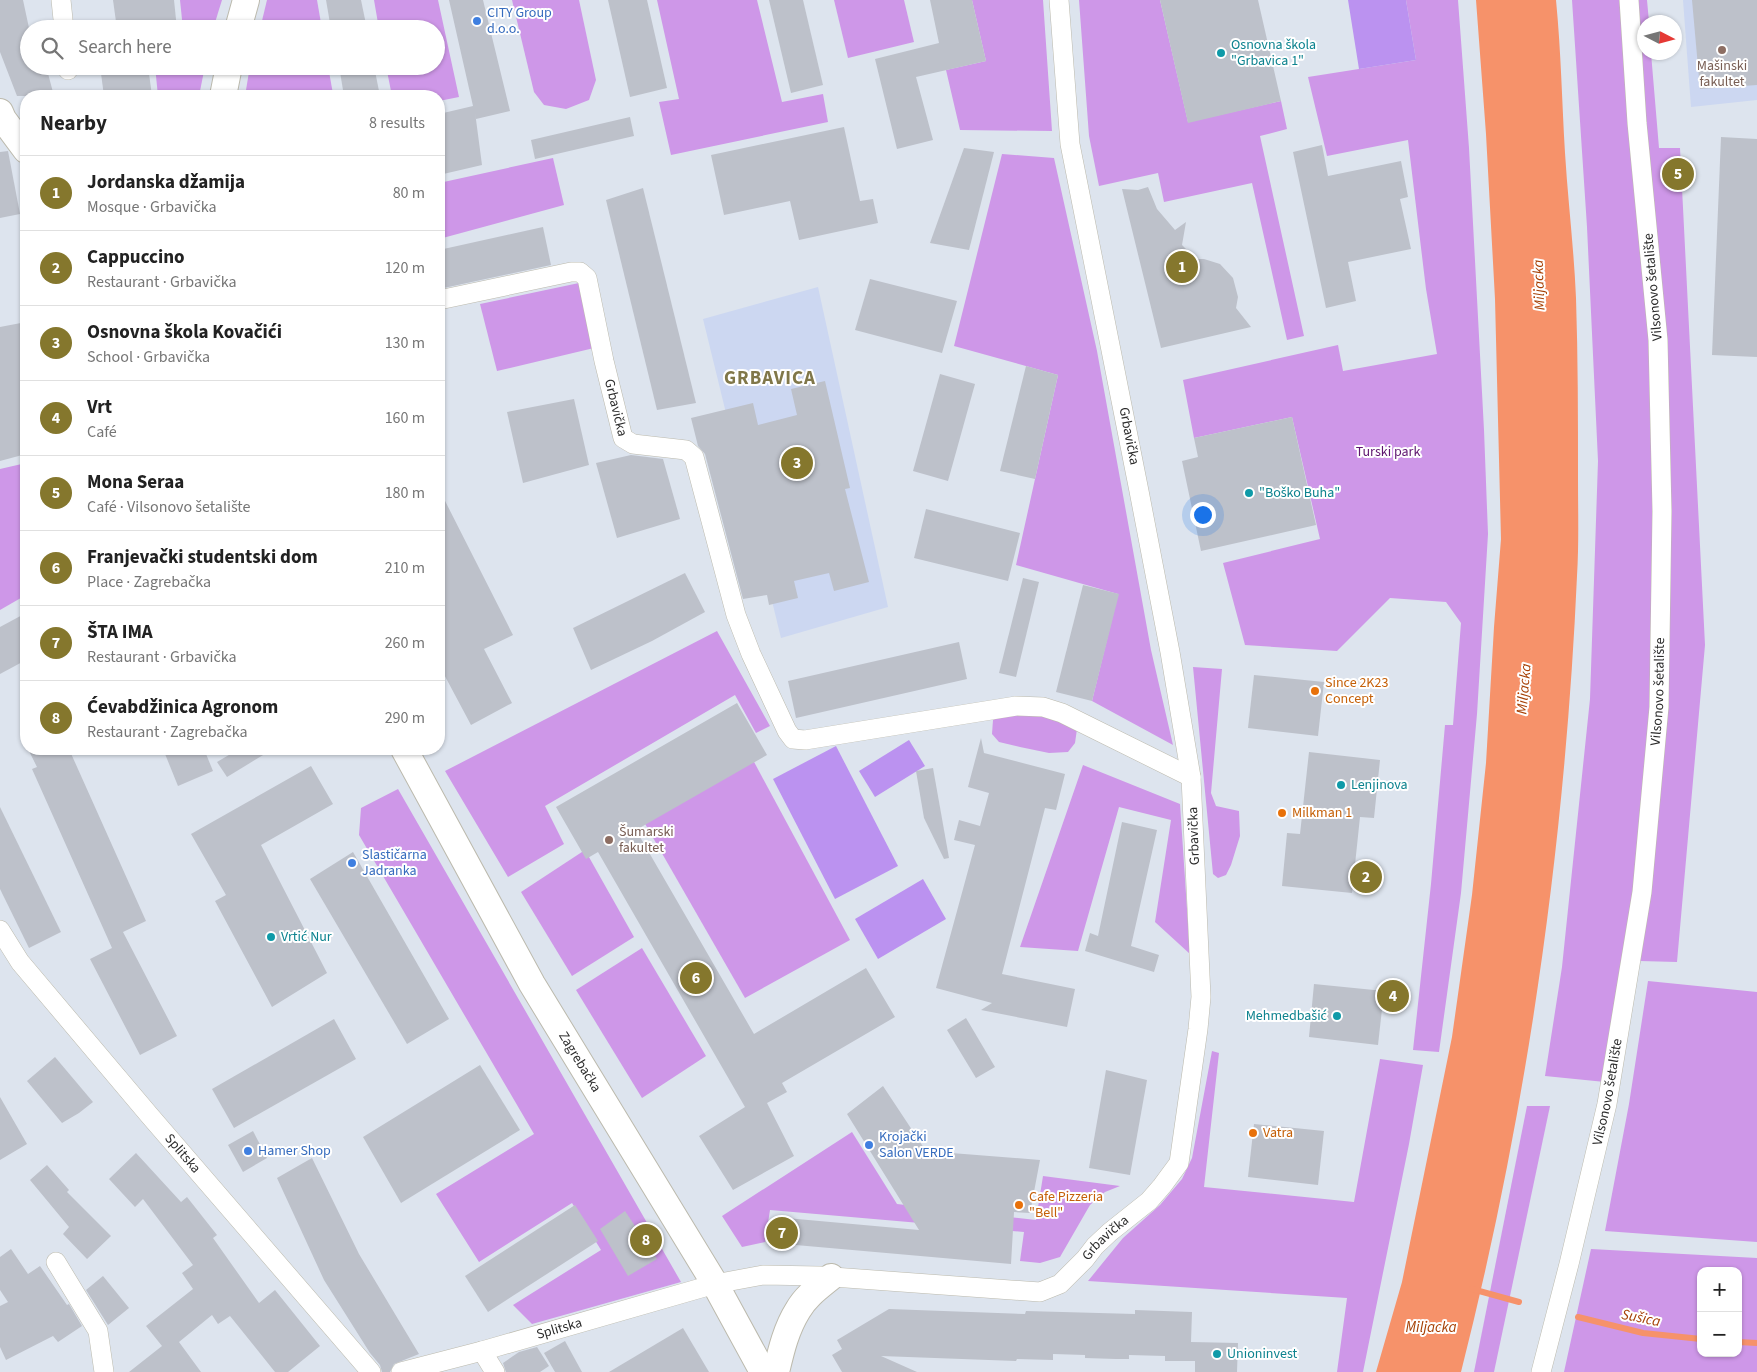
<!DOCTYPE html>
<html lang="en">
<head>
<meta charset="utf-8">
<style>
  :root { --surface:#fff; --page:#f6f6f6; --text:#222; --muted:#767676; --line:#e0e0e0; --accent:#85772d }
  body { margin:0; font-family:"Source Sans 3",sans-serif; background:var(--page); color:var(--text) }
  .controls { position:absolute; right:15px; bottom:15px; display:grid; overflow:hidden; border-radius:10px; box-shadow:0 1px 4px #0004 }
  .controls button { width:45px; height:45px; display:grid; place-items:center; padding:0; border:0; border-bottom:1px solid var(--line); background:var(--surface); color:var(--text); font:25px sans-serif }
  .compass { position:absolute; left:1637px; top:15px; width:45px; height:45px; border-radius:50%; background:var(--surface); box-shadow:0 1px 4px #0004; rotate:96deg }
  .you { position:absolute; left:1202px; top:514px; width:18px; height:18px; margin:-12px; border:4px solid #fff; border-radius:50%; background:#1a73e8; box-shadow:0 0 0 8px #1a73e833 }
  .badge { display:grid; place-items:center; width:32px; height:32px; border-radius:50%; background:var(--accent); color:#fff; font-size:16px; font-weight:700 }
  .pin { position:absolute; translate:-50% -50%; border:2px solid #fff; box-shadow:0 1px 5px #0006 }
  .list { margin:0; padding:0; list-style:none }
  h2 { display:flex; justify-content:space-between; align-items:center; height:65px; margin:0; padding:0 20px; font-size:21px }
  h2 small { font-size:16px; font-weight:400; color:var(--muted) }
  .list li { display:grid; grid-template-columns:32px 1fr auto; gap:15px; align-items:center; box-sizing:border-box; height:75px; padding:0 20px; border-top:1px solid var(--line) }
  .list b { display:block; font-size:19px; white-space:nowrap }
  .list p { margin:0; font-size:16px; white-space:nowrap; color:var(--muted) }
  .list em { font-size:16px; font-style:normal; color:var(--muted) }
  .icon { flex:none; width:28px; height:28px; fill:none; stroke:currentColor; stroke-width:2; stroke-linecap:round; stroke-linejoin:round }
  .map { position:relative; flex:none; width:1757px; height:1372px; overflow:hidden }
  .search { position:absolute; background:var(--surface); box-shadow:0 1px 4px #0004; left:20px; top:20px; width:425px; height:55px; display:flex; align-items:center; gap:12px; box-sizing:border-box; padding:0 18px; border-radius:28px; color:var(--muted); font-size:19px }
  .panel { position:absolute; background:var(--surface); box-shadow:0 1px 4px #0004; left:20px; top:90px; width:425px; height:665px; border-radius:20px }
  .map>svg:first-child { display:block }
</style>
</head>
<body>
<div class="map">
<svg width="1757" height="1372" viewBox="0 0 1757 1372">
  <rect width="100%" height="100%" fill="#dde4ee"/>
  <g fill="#ccd7f1">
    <polygon points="1683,0 1757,0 1757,100 1691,107"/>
    <polygon points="818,287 888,607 781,638 703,319"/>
  </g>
  <g fill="#ce97e8" fill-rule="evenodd">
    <polygon points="180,0 222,0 213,29 183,29"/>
    <polygon points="267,0 317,0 322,29 260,29"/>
    <polygon points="374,0 438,0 459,97 439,101 439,96 392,96 386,66 436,66 436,29 379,29"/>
    <polygon points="512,0 579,0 596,80 589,100 566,109 544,105 534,92"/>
    <polygon points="657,0 757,0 782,102 823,94 828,122 671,155 659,102 679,99"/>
    <polygon points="834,0 904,0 914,42 848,58"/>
    <polygon points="972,0 1043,0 1052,131 960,130 946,70 986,61"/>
    <polygon points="1079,0 1160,0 1188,122 1281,101 1287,129 1260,136 1304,336 1287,340 1252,183 1164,202 1158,173 1099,186 1089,136"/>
    <polygon points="1406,0 1458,0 1469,148 1484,430 1488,534 1477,714 1461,893 1439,1052 1413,1050 1431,884 1445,725 1453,725 1461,623 1446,602 1390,598 1337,651 1245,645 1223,563 1320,539 1292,417 1194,438 1183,380 1338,345 1343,371 1437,354 1426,289 1408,140 1327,156 1308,77 1416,60"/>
    <polygon points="1572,0 1647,0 1649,22 1644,22 1644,52 1651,53 1659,148 1680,148 1705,645 1677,962 1640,961 1615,1083 1545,1076 1562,967 1590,699 1598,461 1587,227"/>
    <polygon points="155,66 205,66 199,96 158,96"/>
    <polygon points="250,66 328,66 333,94 318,96 245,96"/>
    <polygon points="1002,154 1054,158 1097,351 1151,650 1173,745 1092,701 1118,594 1016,565 1058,375 954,346"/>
    <polygon points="553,158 564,205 439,239 439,183"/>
    <polygon points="579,283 594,348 497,371 480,304"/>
    <polygon points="26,463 26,595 0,610 0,469"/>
    <polygon points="717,631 770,726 756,733 735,695 545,806 564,844 508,877 445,771"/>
    <polygon points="1193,667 1222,669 1211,793 1216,806 1239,811 1240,836 1231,865 1226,875 1218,878 1213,874"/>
    <polygon points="1007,712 1026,713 1066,721 1077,729 1075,743 1068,752 1049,753 1020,747 999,742 992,734 993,720"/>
    <polygon points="753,760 850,940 745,998 644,822"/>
    <polygon points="1083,765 1180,804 1190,954 1155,922 1171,820 1119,807 1078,951 1020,947"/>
    <polygon points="398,789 681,1282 532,1324 513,1305 601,1250 572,1203 479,1262 436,1194 534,1134 359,835 361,808"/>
    <polygon points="585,850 634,937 572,976 521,892"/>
    <polygon points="642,948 706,1056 642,1098 576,990"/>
    <polygon points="1648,981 1757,992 1757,1242 1605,1231 1629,1104"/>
    <polygon points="1212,1051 1219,1053 1204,1187 1354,1202 1380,1059 1423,1065 1409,1144 1363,1372 1337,1372 1347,1298 1088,1281 1123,1238 1160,1205 1182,1179 1192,1158"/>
    <polygon points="1527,1106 1550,1106 1494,1372 1474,1372"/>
    <polygon points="852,1132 897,1204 1036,1220 1043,1176 1120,1186 1105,1192 1090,1205 1060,1257 1040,1263 1020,1261 1024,1232 770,1210 765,1242 742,1247 722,1216"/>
    <path d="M1591,1249L1757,1258V1372H1564ZM1701,1271H1738V1353H1701Z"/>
  </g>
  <g fill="#bb92f0">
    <polygon points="1348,0 1406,0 1416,60 1359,69"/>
    <polygon points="909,740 925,766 875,797 859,771"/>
    <polygon points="836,746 898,866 835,899 773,779"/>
    <polygon points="923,879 946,919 878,959 855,919"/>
  </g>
  <path fill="#f6926a" d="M1476,0H1556C1561,51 1562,102 1565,153C1568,201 1574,250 1576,298C1578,358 1578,419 1578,479C1578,511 1579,544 1577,576C1565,844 1527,1112 1461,1372H1376L1402,1282L1452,1037L1472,895L1486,763L1494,627L1501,539L1495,299L1486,134Z"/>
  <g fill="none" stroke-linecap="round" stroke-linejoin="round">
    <g stroke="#f6926a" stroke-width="6">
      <polyline points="1472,1289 1519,1302"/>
      <polyline points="1578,1317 1643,1333 1701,1339"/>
      <polyline points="1738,1342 1757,1343"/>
    </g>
  </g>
  <g fill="#bdc1ca">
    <polygon points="0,0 23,0 29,28 29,66 46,66 54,96 17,96 0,52"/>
    <polygon points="113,0 174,0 177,29 117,29"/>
    <polygon points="326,0 361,0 367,29 331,29"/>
    <polygon points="449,0 483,0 510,111 476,119 475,112 482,165 439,175 439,114 473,106"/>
    <polygon points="608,0 647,0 667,88 630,97"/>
    <polygon points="769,0 803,0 823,85 791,93"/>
    <polygon points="930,0 972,0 986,61 916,77 933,140 897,149 875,59 939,43"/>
    <polygon points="1160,0 1258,0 1281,101 1188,123"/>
    <polygon points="1692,0 1757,0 1757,85 1700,89"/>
    <polygon points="100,66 148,66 152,96 104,96"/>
    <polygon points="339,66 374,66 380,96 344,96"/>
    <polygon points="630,117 634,136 535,159 531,140"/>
    <polygon points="844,127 860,201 873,199 878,223 799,240 790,201 724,215 711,155"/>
    <polygon points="1721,137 1757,139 1757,357 1712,355"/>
    <polygon points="1322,145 1328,176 1401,161 1408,197 1400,199 1411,249 1348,262 1356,301 1326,308 1293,152"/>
    <polygon points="964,148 994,152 969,250 930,243"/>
    <polygon points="8,151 20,214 0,218 0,152"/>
    <polygon points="1148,187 1157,209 1175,230 1186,222 1182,245 1196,259 1204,259 1220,264 1233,278 1238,297 1236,308 1251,327 1161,348 1122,189 1138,190"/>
    <polygon points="643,188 696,403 657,410 606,200"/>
    <polygon points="543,227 551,265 439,289 439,250"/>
    <polygon points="870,279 957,301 942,353 855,330"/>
    <polygon points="26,322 26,454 0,461 0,327"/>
    <polygon points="1026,366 1058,375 1035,479 1000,471"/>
    <polygon points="940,374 975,384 948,481 913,471"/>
    <polygon points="825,381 850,488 845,489 869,582 834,591 829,573 794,581 798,598 769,605 767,595 743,599 705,454 698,446 691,418 753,403 758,425 797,415 791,389"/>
    <polygon points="574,399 589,465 523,483 507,412"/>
    <polygon points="1292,417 1316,525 1201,551 1182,461 1198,457 1194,438"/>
    <polygon points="631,455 663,459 680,519 617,538 596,463"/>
    <polygon points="439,489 513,635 484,649 512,703 471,725 439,665"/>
    <polygon points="926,509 1020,533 1008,581 914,558"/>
    <polygon points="685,573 705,612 652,641 591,670 573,628"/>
    <polygon points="1023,578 1039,582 1016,677 999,673"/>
    <polygon points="1083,585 1119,594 1092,701 1056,692"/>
    <polygon points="26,613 26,660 0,674 0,627"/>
    <polygon points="959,642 967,679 796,718 788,681"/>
    <polygon points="1254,675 1324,682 1318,736 1248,728"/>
    <polygon points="737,703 767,755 636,830 754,1034 866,968 895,1017 782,1083 787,1092 767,1103 794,1156 733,1190 699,1136 745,1107 598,852 586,859 556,807"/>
    <polygon points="981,738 984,753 1065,774 1056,810 1045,808 1002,974 1075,989 1067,1027 981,1010 992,1003 936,988 975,845 954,840 959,820 980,826 989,793 968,787"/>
    <polygon points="28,749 69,749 146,921 123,932 177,1036 140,1055 90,959 112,948 32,769 37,767"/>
    <polygon points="163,749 204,749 213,771 178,786"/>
    <polygon points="239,749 273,749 227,777 217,762"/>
    <polygon points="1309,752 1380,760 1374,818 1360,817 1352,893 1282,886 1287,833 1300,834"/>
    <polygon points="311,766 333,804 261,845 327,973 272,1007 215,901 226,895 191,834"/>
    <polygon points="933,768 949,858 944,859 924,818 916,771"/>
    <polygon points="0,807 61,932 29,948 0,889"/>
    <polygon points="1122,822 1157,830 1131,946 1159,955 1154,972 1085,951 1090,933 1098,936"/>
    <polygon points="353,852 449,1019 407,1044 310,879"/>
    <polygon points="1314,984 1384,991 1378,1045 1309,1037"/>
    <polygon points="966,1018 995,1067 976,1078 947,1030"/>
    <polygon points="334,1019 356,1059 234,1128 212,1089"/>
    <polygon points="55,1057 93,1102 79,1113 62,1123 27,1081"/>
    <polygon points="480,1065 520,1130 401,1203 363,1137"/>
    <polygon points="1106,1070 1147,1080 1130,1175 1089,1168"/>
    <polygon points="883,1086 926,1151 1040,1160 1030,1213 1014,1212 1011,1264 773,1243 775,1217 919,1230 847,1114"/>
    <polygon points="0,1097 27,1144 0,1160"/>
    <polygon points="1254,1124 1324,1131 1318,1185 1248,1177"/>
    <polygon points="253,1131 267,1158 243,1172 228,1145"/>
    <polygon points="136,1153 181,1202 187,1197 217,1235 213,1238 259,1303 275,1290 320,1346 288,1372 275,1372 230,1316 218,1324 212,1315 179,1342 201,1372 129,1372 162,1346 146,1326 193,1289 182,1273 193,1265 143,1199 135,1207 109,1179"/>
    <polygon points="312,1158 359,1254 419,1354 394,1364 390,1372 382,1372 380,1365 370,1353 324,1280 277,1178"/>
    <polygon points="47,1165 69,1190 67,1192 111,1236 87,1259 63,1234 69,1227 30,1180"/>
    <polygon points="575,1205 598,1241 488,1312 465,1276"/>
    <polygon points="625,1211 657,1259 628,1276 600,1229"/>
    <polygon points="11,1249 28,1274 40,1266 67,1305 69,1304 82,1326 58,1342 53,1336 6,1360 0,1347 0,1306 8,1302 0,1290 0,1257"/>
    <polygon points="103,1276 129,1308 108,1325 86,1290"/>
    <polygon points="889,1309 1025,1314 1026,1311 1135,1314 1135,1310 1192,1312 1191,1342 1238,1343 1237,1372 1195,1372 1195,1361 1165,1361 1165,1356 1129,1355 1129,1359 1116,1359 1085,1358 1085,1355 1053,1354 1053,1360 1017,1359 1016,1361 881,1356 917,1372 842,1372 832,1355 842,1349 837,1340"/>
    <polygon points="683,1328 709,1372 609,1372"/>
    <polygon points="565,1341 582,1372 555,1372 544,1353"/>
    <polygon points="537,1347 549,1366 540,1372 506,1372 503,1363 519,1352"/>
  </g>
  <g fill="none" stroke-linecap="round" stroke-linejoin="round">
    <g stroke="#bcbaad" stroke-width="20">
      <g id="street">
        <polyline points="61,0 64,29"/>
        <polyline points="67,66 68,70"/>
        <path id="s1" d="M439,300L571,272H580L587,278L604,361L623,438L633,444L686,450L694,457L736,615L751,654L787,731L793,739L805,740L1016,706L1043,707L1062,713L1191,777"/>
        <path id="s2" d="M0,930L20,962L150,1116L371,1372"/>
        <polyline points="56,1262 98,1331 104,1372"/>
        <polyline points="482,1351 495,1372"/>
        <path id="s3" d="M401,1372L482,1351L715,1284L763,1275L819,1276L1040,1292L1060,1284L1085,1259L1095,1246L1110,1232L1149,1201L1162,1186L1179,1163L1198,1029L1201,997L1191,777L1170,652L1139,491L1070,144L1059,0"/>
        <path id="s4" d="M1541,1372L1569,1264L1607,1104L1642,892L1659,707L1662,511L1658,340L1637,123L1629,0"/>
      </g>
    </g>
    <g stroke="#bcbaad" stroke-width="28">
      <g id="secondary">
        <polyline points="238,29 246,0"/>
        <polyline points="223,96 229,66"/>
        <polyline points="0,112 3,119 26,150"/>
        <path id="s5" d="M404,749L532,984L715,1284L763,1372"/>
        <path d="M776,1372C781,1351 786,1329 798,1310C806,1296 819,1287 831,1277"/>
      </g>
    </g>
    <use href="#street" stroke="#fff" stroke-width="19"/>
    <use href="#secondary" stroke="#fff" stroke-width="26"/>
  </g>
  <g fill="#3f7fe0" stroke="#fff" stroke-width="2">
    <circle cx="477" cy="21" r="5"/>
    <circle cx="352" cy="863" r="5"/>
    <circle cx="869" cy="1145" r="5"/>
    <circle cx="248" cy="1151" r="5"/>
  </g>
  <g fill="#8d6e63" stroke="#fff" stroke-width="2">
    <circle cx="1722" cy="50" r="5"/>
    <circle cx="609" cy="840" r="5"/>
  </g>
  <g fill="#0f9aa8" stroke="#fff" stroke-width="2">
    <circle cx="1221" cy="53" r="5"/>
    <circle cx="1249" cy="493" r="5"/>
    <circle cx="1341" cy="785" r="5"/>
    <circle cx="271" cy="937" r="5"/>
    <circle cx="1337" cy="1016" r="5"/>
    <circle cx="1217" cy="1354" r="5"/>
  </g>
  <g fill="#e8710a" stroke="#fff" stroke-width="2">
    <circle cx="1315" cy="691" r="5"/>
    <circle cx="1282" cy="813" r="5"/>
    <circle cx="1253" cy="1133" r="5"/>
    <circle cx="1019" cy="1205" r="5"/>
  </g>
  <g text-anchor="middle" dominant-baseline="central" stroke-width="4" stroke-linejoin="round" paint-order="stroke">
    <g font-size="14" fill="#366cbe" stroke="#fff" text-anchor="start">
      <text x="487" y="13">CITY Group<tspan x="487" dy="16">d.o.o.</tspan></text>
      <text x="362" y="855">Slastičarna<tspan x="362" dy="16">Jadranka</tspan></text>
      <text x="879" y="1137">Krojački<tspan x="879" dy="16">Salon VERDE</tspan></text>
      <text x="258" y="1151">Hamer Shop</text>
    </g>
    <g font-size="14" fill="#0d838f" stroke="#fff" text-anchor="start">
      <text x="1231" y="45">Osnovna škola<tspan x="1231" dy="16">"Grbavica 1"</tspan></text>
      <text x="1259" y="493">"Boško Buha"</text>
      <text x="1351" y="785">Lenjinova</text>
      <text x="281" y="937">Vrtić Nur</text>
      <text x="1327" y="1016" text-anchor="end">Mehmedbašić</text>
      <text x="1227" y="1354">Unioninvest</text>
    </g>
    <g font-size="14" fill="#785e54" stroke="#fff">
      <text x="1722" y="66">Mašinski<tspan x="1722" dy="16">fakultet</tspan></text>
      <text x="619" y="832" text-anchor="start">Šumarski<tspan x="619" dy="16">fakultet</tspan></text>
    </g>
    <g font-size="14" fill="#2c2c2c" stroke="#fff">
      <text transform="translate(1653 287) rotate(-95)">Vilsonovo šetalište</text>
      <text stroke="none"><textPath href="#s1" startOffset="286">Grbavička</textPath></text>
      <text transform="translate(1129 436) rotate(79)">Grbavička</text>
      <text stroke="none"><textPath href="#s4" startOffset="692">Vilsonovo šetalište</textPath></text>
      <text transform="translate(1194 836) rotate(-92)">Grbavička</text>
      <text stroke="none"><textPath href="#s5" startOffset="359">Zagrebačka</textPath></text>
      <text stroke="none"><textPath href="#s4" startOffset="288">Vilsonovo šetalište</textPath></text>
      <text stroke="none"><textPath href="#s2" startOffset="289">Splitska</textPath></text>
      <text stroke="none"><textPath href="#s3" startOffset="739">Grbavička</textPath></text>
      <text stroke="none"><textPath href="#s3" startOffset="164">Splitska</textPath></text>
    </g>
    <g font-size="14" fill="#5e166f" stroke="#fff">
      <text x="1388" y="452">Turski park</text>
    </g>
    <g font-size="14" fill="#c56008" stroke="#fff" text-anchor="start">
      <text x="1325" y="683">Since 2K23<tspan x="1325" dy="16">Concept</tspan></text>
      <text x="1292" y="813">Milkman 1</text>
      <text x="1263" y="1133">Vatra</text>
      <text x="1029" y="1197">Cafe Pizzeria<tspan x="1029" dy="16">"Bell"</tspan></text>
    </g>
    <g font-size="15" font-style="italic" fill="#a64005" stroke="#fff">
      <text transform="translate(1539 285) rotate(-92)">Miljacka</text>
      <text transform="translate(1524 689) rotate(-85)">Miljacka</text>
      <text transform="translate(1641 1318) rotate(11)">Sušica</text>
      <text x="1431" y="1327">Miljacka</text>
    </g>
    <g font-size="19" font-weight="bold" letter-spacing="1" fill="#807749" stroke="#fff">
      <text x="770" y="378">GRBAVICA</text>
    </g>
  </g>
</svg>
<div class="controls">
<button>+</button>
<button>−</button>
</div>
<svg class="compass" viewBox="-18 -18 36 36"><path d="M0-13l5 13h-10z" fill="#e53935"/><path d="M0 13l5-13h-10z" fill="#767676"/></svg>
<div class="you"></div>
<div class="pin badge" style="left:1182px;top:267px">1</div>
<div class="pin badge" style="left:1366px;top:877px">2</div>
<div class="pin badge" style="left:797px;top:463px">3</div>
<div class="pin badge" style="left:1393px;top:996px">4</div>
<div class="pin badge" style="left:1678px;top:174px">5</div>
<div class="pin badge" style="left:696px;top:978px">6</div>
<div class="pin badge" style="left:782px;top:1233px">7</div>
<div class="pin badge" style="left:646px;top:1240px">8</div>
<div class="search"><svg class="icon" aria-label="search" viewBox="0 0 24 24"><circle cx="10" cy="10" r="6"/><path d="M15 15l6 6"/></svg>Search here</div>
<section class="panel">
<h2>Nearby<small>8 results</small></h2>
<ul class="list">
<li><span class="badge">1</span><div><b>Jordanska džamija</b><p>Mosque · Grbavička</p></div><em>80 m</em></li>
<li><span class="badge">2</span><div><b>Cappuccino</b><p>Restaurant · Grbavička</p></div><em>120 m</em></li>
<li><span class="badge">3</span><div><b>Osnovna škola Kovačići</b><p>School · Grbavička</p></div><em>130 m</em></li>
<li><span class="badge">4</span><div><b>Vrt</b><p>Café</p></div><em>160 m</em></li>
<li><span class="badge">5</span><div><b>Mona Seraa</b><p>Café · Vilsonovo šetalište</p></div><em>180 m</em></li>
<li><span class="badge">6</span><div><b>Franjevački studentski dom</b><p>Place · Zagrebačka</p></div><em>210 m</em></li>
<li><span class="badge">7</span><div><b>ŠTA IMA</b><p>Restaurant · Grbavička</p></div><em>260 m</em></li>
<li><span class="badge">8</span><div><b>Ćevabdžinica Agronom</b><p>Restaurant · Zagrebačka</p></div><em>290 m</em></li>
</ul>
</section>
</div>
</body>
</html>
